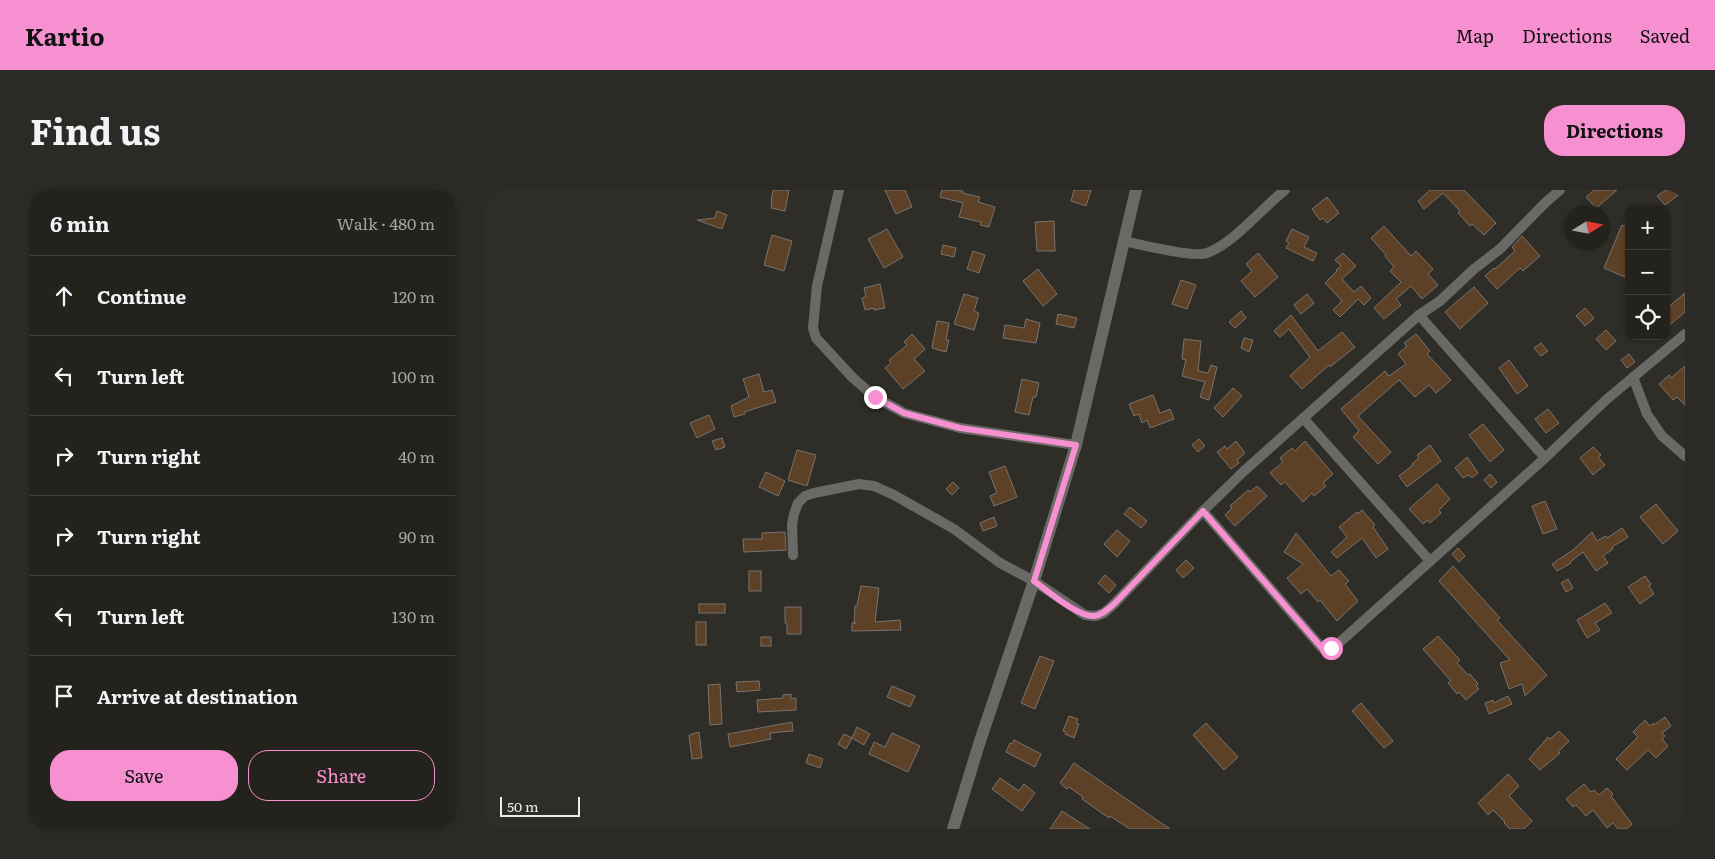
<!DOCTYPE html>
<html lang="en">
<head>
<meta charset="utf-8">
<style>
  :root { --surface:#23221d; --page:#2b2a26; --text:#f1f3f6; --muted:#a3a4a4; --line:#403f3b; --accent:#f690d0 }
  body { margin:0; font-family:Literata,serif; background:var(--page); color:var(--text) }
  .controls { position:absolute; right:15px; top:15px; display:grid; overflow:hidden; border-radius:10px; box-shadow:0 1px 4px #0004 }
  .controls button { width:45px; height:45px; display:grid; place-items:center; padding:0; border:0; border-bottom:1px solid var(--line); background:var(--surface); color:var(--text); font:25px sans-serif }
  .compass { position:absolute; left:1080px; top:15px; width:45px; height:45px; border-radius:50%; background:var(--surface); box-shadow:0 1px 4px #0004; rotate:79deg }
  .scale { position:absolute; left:15px; bottom:12px; width:80px; box-sizing:border-box; padding-left:5px; border:2px solid #edebe8; border-top:0; font-size:14px; line-height:18px; white-space:nowrap; color:#edebe8; -webkit-text-stroke:4px #2f2d27; paint-order:stroke }
  .stop { position:absolute; width:15px; height:15px; margin:-11px; border:4px solid #f690d0; border-radius:50%; background:#fff }
  .stop.end { background:#f690d0; border-color:#fff; box-shadow:0 1px 5px #0008 }
  .list { margin:0; padding:0; list-style:none }
  h2 { display:flex; justify-content:space-between; align-items:center; height:65px; margin:0; padding:0 20px; font-size:21px }
  h2 small { font-size:16px; font-weight:400; color:var(--muted) }
  .list li { display:grid; grid-template-columns:32px 1fr auto; gap:15px; align-items:center; box-sizing:border-box; height:80px; padding:0 20px; border-top:1px solid var(--line) }
  .list b { display:block; font-size:19px; white-space:nowrap }
  .list em { font-size:16px; font-style:normal; color:var(--muted) }
  .actions { display:flex; gap:10px; padding:15px 20px }
  .actions a { flex:1; padding:11px 0; border:1px solid var(--accent); border-radius:20px; text-align:center; font-size:18px; color:var(--accent) }
  .actions .main { background:var(--accent); color:#111 }
  .icon { flex:none; width:28px; height:28px; fill:none; stroke:currentColor; stroke-width:2; stroke-linecap:round; stroke-linejoin:round }
  .map { position:relative; flex:none; width:1200px; height:639px; overflow:hidden; border-radius:20px }
  header { display:flex; align-items:center; gap:30px; box-sizing:border-box; height:70px; padding:0 25px; background:var(--accent); color:#111 }
  header strong { font-size:24px }
  nav { display:flex; gap:28px; margin-inline-start:auto; font-size:18px }
  .intro { display:flex; align-items:center; justify-content:space-between; box-sizing:border-box; height:120px; padding:0 30px }
  h1 { margin:0; font-size:35px }
  .button { padding:12px 22px; border-radius:20px; background:var(--accent); color:#111; font-size:18px; font-weight:700 }
  main { display:flex; gap:30px; padding:0 30px }
  aside { flex:1; background:var(--surface); border-radius:20px; box-shadow:0 1px 4px #0004 }
  .map>svg:first-child { display:block }
</style>
</head>
<body>
<header>
<strong>Kartio</strong>
<nav><a>Map</a><a>Directions</a><a>Saved</a></nav>
</header>
<div class="intro"><h1>Find us</h1><a class="button">Directions</a></div>
<main>
<aside>
<h2>6 min<small>Walk · 480 m</small></h2>
<ul class="list">
<li><svg class="icon" aria-label="ahead" viewBox="0 0 24 24"><path d="M12 20V5M6 11l6-6 6 6"/></svg><div><b>Continue</b></div><em>120 m</em></li>
<li><svg class="icon" aria-label="left" viewBox="0 0 24 24"><path d="M17 20v-9H6M10 6l-5 5 5 5"/></svg><div><b>Turn left</b></div><em>100 m</em></li>
<li><svg class="icon" aria-label="right" viewBox="0 0 24 24"><path d="M7 20v-9h11M14 6l5 5-5 5"/></svg><div><b>Turn right</b></div><em>40 m</em></li>
<li><svg class="icon" aria-label="right" viewBox="0 0 24 24"><path d="M7 20v-9h11M14 6l5 5-5 5"/></svg><div><b>Turn right</b></div><em>90 m</em></li>
<li><svg class="icon" aria-label="left" viewBox="0 0 24 24"><path d="M17 20v-9H6M10 6l-5 5 5 5"/></svg><div><b>Turn left</b></div><em>130 m</em></li>
<li><svg class="icon" aria-label="arrive" viewBox="0 0 24 24"><path d="M6 21V4h12l-3 4 3 4H6"/></svg><div><b>Arrive at destination</b></div></li>
</ul>
<div class="actions"><a class="main">Save</a><a>Share</a></div>
</aside>
<div class="map">
<svg width="1200" height="639" viewBox="0 0 1200 639">
  <rect width="100%" height="100%" fill="#2f2d27"/>
  <g fill="#5d4126" stroke="#79736e">
    <polygon points="288,0 304,0 300,21 286,18 287,13 286,13"/>
    <polygon points="400,0 420,0 427,17 411,24"/>
    <polygon points="457,0 478,1 477,3 495,7 493,12 510,17 504,37 495,35 496,32 474,27 478,13 455,7"/>
    <polygon points="589,0 606,0 601,16 586,11"/>
    <polygon points="945,0 979,0 1011,33 999,45 987,34 985,36 973,23 975,21 958,3 939,19 933,11"/>
    <polygon points="1109,0 1132,0 1111,18 1101,7"/>
    <polygon points="1181,0 1200,0 1180,15 1172,6"/>
    <polygon points="842,7 854,23 842,33 838,28 835,30 827,19"/>
    <polygon points="232,21 242,25 237,39 212,30 230,28"/>
    <polygon points="569,31 570,61 552,61 550,32"/>
    <polygon points="1137,35 1144,38 1144,78 1140,87 1119,78"/>
    <polygon points="899,36 926,66 931,61 948,79 943,84 953,95 937,109 926,96 911,109 916,115 899,129 889,118 916,92 905,81 909,77 900,66 901,65 886,48"/>
    <polygon points="402,39 418,67 399,78 383,49"/>
    <polygon points="807,39 824,47 819,57 832,63 828,71 801,58 804,53 801,51"/>
    <polygon points="287,45 307,51 299,81 279,75"/>
    <polygon points="1037,46 1055,66 1038,81 1035,78 1012,99 1000,86 1009,78 1010,79 1030,61 1027,57"/>
    <polygon points="458,55 471,58 469,67 456,64"/>
    <polygon points="488,61 500,65 494,83 482,79"/>
    <polygon points="773,63 793,87 770,107 756,91 767,81 761,74"/>
    <polygon points="858,63 871,76 857,89 869,102 876,96 886,108 879,115 873,109 855,127 848,120 857,111 840,93 852,81 851,80 856,76 850,70"/>
    <polygon points="553,79 572,104 558,116 538,91"/>
    <polygon points="696,90 711,95 702,119 687,114"/>
    <polygon points="395,94 400,118 389,120 389,118 380,120 377,108 381,107 379,98"/>
    <polygon points="989,97 1003,113 975,139 960,122"/>
    <polygon points="1200,103 1200,122 1181,138 1181,119"/>
    <polygon points="479,104 493,108 489,121 494,123 489,140 469,134"/>
    <polygon points="822,104 829,113 816,124 809,115"/>
    <polygon points="1100,118 1109,128 1100,136 1091,126"/>
    <polygon points="756,121 761,128 750,138 744,132"/>
    <polygon points="573,124 592,128 589,138 571,134"/>
    <polygon points="806,125 833,161 857,142 870,157 845,177 844,175 817,199 805,186 825,167 804,139 795,147 789,141"/>
    <polygon points="541,129 555,133 551,153 518,148 520,135 539,138"/>
    <polygon points="452,131 464,133 461,150 464,150 461,162 447,158"/>
    <polygon points="1121,140 1131,151 1121,160 1111,149"/>
    <polygon points="427,144 440,159 429,169 440,181 418,199 400,178 406,173 404,170 422,155 419,152"/>
    <polygon points="931,144 945,161 942,164 966,190 951,203 944,195 930,207 914,190 873,226 906,262 893,274 868,247 874,241 856,219 900,181 904,186 921,174 913,164 922,156 919,153"/>
    <polygon points="759,148 768,150 764,162 756,158"/>
    <polygon points="699,149 716,151 713,181 723,183 726,175 732,177 724,210 715,207 720,192 697,186 701,170 697,169"/>
    <polygon points="1056,153 1063,161 1056,166 1049,158"/>
    <polygon points="1144,164 1150,172 1142,178 1136,170"/>
    <polygon points="1024,170 1043,196 1032,204 1014,178"/>
    <polygon points="1200,176 1200,215 1192,207 1188,210 1174,194 1184,185 1186,188"/>
    <polygon points="274,184 279,202 287,200 291,212 259,222 260,224 249,227 246,216 264,207 258,189"/>
    <polygon points="537,189 554,193 551,207 548,207 544,225 530,222"/>
    <polygon points="748,198 757,206 738,227 729,218"/>
    <polygon points="668,205 675,223 685,219 689,229 665,238 662,230 657,233 654,224 649,226 644,214"/>
    <polygon points="1063,219 1074,233 1061,243 1050,229"/>
    <polygon points="224,225 230,239 212,248 205,233"/>
    <polygon points="998,234 1019,260 1005,272 984,245"/>
    <polygon points="237,248 240,257 231,260 227,251"/>
    <polygon points="714,249 720,256 713,262 707,255"/>
    <polygon points="751,251 760,263 752,270 754,273 746,279 732,262 740,256 742,259"/>
    <polygon points="820,251 848,284 838,293 841,296 829,306 827,303 818,312 800,292 796,295 785,283 798,272 795,268 807,258 810,261"/>
    <polygon points="945,255 956,271 922,297 914,286 928,275 927,274 934,268 932,265"/>
    <polygon points="1108,257 1116,265 1113,267 1120,275 1108,285 1095,268"/>
    <polygon points="312,260 331,265 322,296 303,290"/>
    <polygon points="982,267 993,283 987,288 983,285 978,288 970,278"/>
    <polygon points="520,276 532,307 509,316 505,306 512,303 504,282"/>
    <polygon points="281,282 300,291 293,306 274,297"/>
    <polygon points="1005,284 1012,292 1006,298 999,290"/>
    <polygon points="468,292 474,298 467,305 461,299"/>
    <polygon points="952,294 965,309 954,320 956,323 945,333 943,330 938,334 924,319"/>
    <polygon points="772,296 782,306 750,336 740,325 747,318 745,316 763,300 765,302"/>
    <polygon points="1060,311 1072,339 1058,344 1047,316"/>
    <polygon points="1171,314 1193,341 1178,354 1155,327"/>
    <polygon points="645,317 662,331 656,338 639,324"/>
    <polygon points="877,320 890,335 888,337 903,359 891,368 877,348 852,368 846,362 862,347 854,337 872,322 873,324"/>
    <polygon points="509,327 512,336 498,341 495,333"/>
    <polygon points="1137,338 1143,347 1127,357 1128,359 1118,366 1123,373 1111,381 1098,362 1085,372 1086,373 1072,381 1067,374 1088,360 1107,342 1112,351 1121,346 1122,348"/>
    <polygon points="632,340 645,351 632,367 619,354"/>
    <polygon points="300,342 301,360 259,362 258,349 277,349 277,343"/>
    <polygon points="811,343 846,386 854,380 864,391 860,394 873,411 852,431 835,410 833,412 822,399 816,404 802,388 818,374 799,362"/>
    <polygon points="973,358 980,366 974,372 967,364"/>
    <polygon points="701,370 709,378 698,388 691,380"/>
    <polygon points="968,376 1015,428 1012,430 1062,485 1040,506 1037,494 1024,499 1015,473 1025,470 954,391"/>
    <rect x="264" y="381" width="12" height="20"/>
    <polygon points="620,385 631,395 624,403 613,393"/>
    <polygon points="1160,386 1166,394 1164,396 1169,404 1155,414 1143,397"/>
    <polygon points="1083,389 1088,398 1081,402 1076,393"/>
    <polygon points="376,396 394,398 390,432 415,430 416,440 367,441 367,433 371,433 369,433 370,416 372,416"/>
    <polygon points="1120,413 1127,423 1110,433 1115,440 1102,448 1092,430"/>
    <rect x="214" y="414" width="26" height="9"/>
    <polygon points="300,417 316,417 316,444 302,444 302,434 300,433"/>
    <rect x="211" y="432" width="10" height="23"/>
    <polygon points="953,446 975,470 972,473 983,485 985,484 993,494 991,496 994,499 981,510 974,502 972,504 963,493 966,491 938,459"/>
    <rect x="276" y="447" width="10" height="9"/>
    <polygon points="555,466 569,471 550,519 536,513"/>
    <polygon points="274,491 275,500 252,502 251,492"/>
    <polygon points="235,494 237,534 225,535 223,495"/>
    <polygon points="407,496 430,506 425,517 402,507"/>
    <polygon points="306,504 306,509 311,508 311,520 273,522 272,510 298,508 298,505"/>
    <polygon points="1023,506 1027,514 1004,524 1000,513 1008,510 1009,513"/>
    <polygon points="876,513 908,551 899,558 867,521"/>
    <polygon points="584,526 593,529 591,533 594,534 589,548 580,544 581,542 578,541"/>
    <polygon points="1180,527 1186,536 1177,543 1180,546 1177,549 1183,556 1171,568 1163,560 1142,580 1131,569 1153,547 1148,542 1160,530 1165,536 1168,533 1169,535"/>
    <polygon points="307,532 308,541 285,543 286,549 245,557 243,544"/>
    <polygon points="721,533 753,567 739,580 708,545"/>
    <polygon points="372,537 385,544 379,555 367,548 361,559 353,554 359,544 367,548"/>
    <polygon points="1074,541 1084,551 1073,562 1075,563 1055,580 1044,569 1063,547 1065,549"/>
    <polygon points="214,542 217,568 207,569 204,545"/>
    <polygon points="407,543 435,556 423,582 384,564 389,552 400,557"/>
    <polygon points="529,550 556,564 550,577 521,562 525,553 527,554"/>
    <polygon points="324,564 338,569 335,578 321,573"/>
    <polygon points="589,573 685,639 645,639 625,626 624,628 597,609 598,607 584,597 582,599 575,593"/>
    <polygon points="1023,584 1034,596 1024,606 1047,631 1039,639 1025,639 1019,633 1020,632 1008,620 1003,625 993,613"/>
    <polygon points="515,588 534,601 539,594 550,603 537,621 507,599"/>
    <polygon points="1099,594 1106,602 1109,600 1114,605 1122,598 1128,604 1126,606 1147,634 1141,639 1133,639 1128,633 1122,638 1108,620 1101,626 1091,615 1088,617 1081,609"/>
    <polygon points="577,621 605,639 565,639"/>
  </g>
  <g fill="none" stroke-linecap="round" stroke-linejoin="round">
    <g stroke="#696966" stroke-width="10">
      <polyline points="354,0 332,96 328,138 331,148 368,188 390,207 419,223 475,238 591,255"/>
      <path d="M639,51C656,55 708,68 722,63C749,53 777,18 800,0"/>
      <polyline points="934,125 1060,268"/>
      <polyline points="1148,187 1162,224 1177,246 1200,266"/>
      <polyline points="819,229 945,371"/>
      <polyline points="718,321 837,458 842,459 854,453 1060,268 1122,209 1200,144"/>
      <polyline points="308,365 307,334 309,324 313,313 320,306 329,303 374,294 389,296 409,305 469,339 515,373 549,391 600,425 611,426 619,423 629,414 718,321 759,281 934,125 955,111 989,79 1015,59 1060,13 1075,0"/>
    </g>
    <polyline stroke="#696966" stroke-width="12" points="468,639 495,551 549,391 591,255 651,0"/>
  </g>
  <g fill="none" stroke-linecap="round" stroke-linejoin="round">
    <path stroke="#f690d0" stroke-width="6" d="M390,207L419,223L475,238L591,255L549,391C563,401 593,427 609,426C617,425 623,419 629,414L718,321L837,458L842,459L846,458"/>
  </g>
</svg>
<div class="controls">
<button>+</button>
<button>−</button>
<button><svg class="icon" aria-label="locate" viewBox="0 0 24 24"><circle cx="12" cy="12" r="6"/><path d="M12 2v4M12 18v4M2 12h4M18 12h4"/></svg></button>
</div>
<svg class="compass" viewBox="-18 -18 36 36"><path d="M0-13l5 13h-10z" fill="#e53935"/><path d="M0 13l5-13h-10z" fill="#a3a4a4"/></svg>
<div class="scale">50 m</div>
<div class="stop" style="left:846px;top:458px"></div>
<div class="stop end" style="left:390px;top:207px"></div>
</div>
</main>
</body>
</html>
